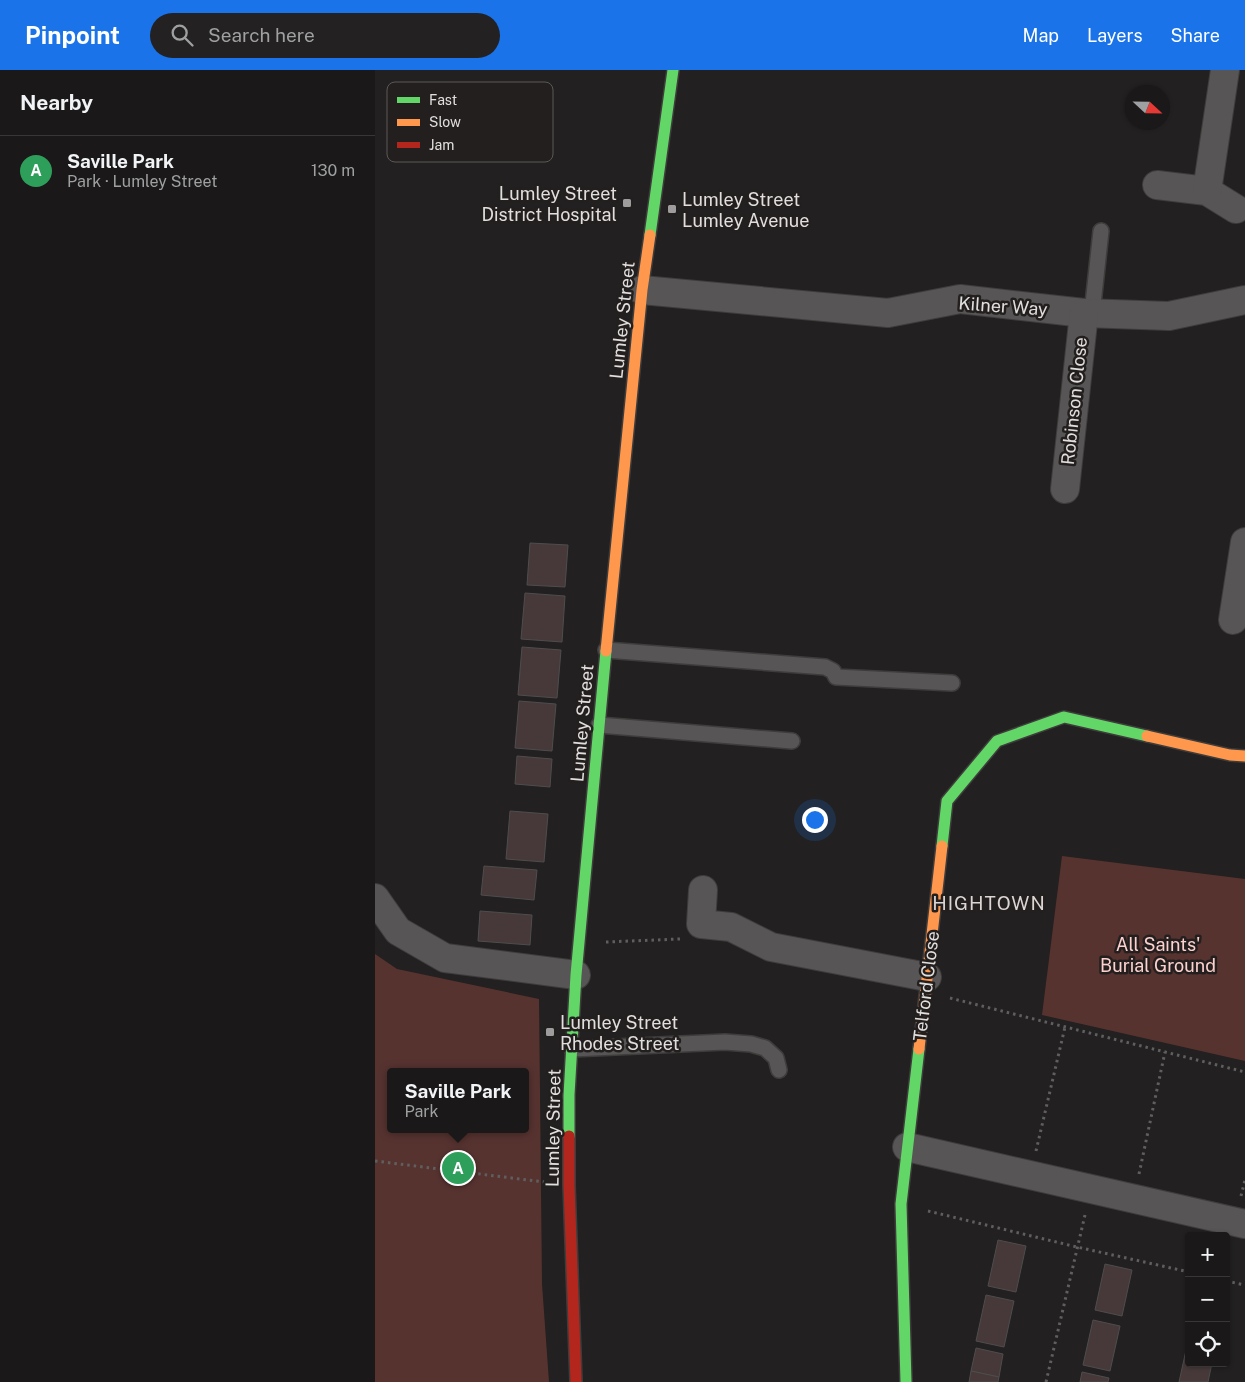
<!DOCTYPE html>
<html lang="en">
<head>
<meta charset="utf-8">
<style>
  :root { --surface:#1a1818; --page:#232121; --text:#f1f3f6; --muted:#9fa0a2; --line:#383737; --accent:#1a73e8 }
  body { margin:0; font-family:"Public Sans",sans-serif; background:var(--page); color:var(--text) }
  .controls { position:absolute; right:15px; bottom:15px; display:grid; overflow:hidden; border-radius:5px; box-shadow:0 1px 4px #0004 }
  .controls button { width:45px; height:45px; display:grid; place-items:center; padding:0; border:0; border-bottom:1px solid var(--line); background:var(--surface); color:var(--text); font:25px sans-serif }
  .compass { position:absolute; left:750px; top:15px; width:45px; height:45px; border-radius:50%; background:var(--surface); box-shadow:0 1px 4px #0004; rotate:112deg }
  .you { position:absolute; left:439px; top:749px; width:18px; height:18px; margin:-12px; border:4px solid #fff; border-radius:50%; background:#1a73e8; box-shadow:0 0 0 8px #1a73e833 }
  .badge { display:grid; place-items:center; width:32px; height:32px; border-radius:50%; background:var(--accent); color:#fff; font-size:16px; font-weight:700 }
  .pin { position:absolute; translate:-50% -50%; border:2px solid #fff; box-shadow:0 1px 5px #0006 }
  .popup { position:absolute; left:12px; top:998px; width:142px; height:65px; box-sizing:border-box; display:grid; place-content:center; border-radius:5px; background:var(--surface); filter:drop-shadow(0 1px 4px #0005); font-size:16px; white-space:nowrap; color:var(--muted) }
  .popup b { font-size:19px; color:var(--text) }
  .popup::after { content:''; position:absolute; left:50%; top:100%; margin-left:-10px; border:10px solid transparent; border-top-color:var(--surface) }
  .list { margin:0; padding:0; list-style:none }
  h2 { display:flex; justify-content:space-between; align-items:center; height:65px; margin:0; padding:0 20px; font-size:21px }
  h2 small { font-size:16px; font-weight:400; color:var(--muted) }
  .list li { display:grid; grid-template-columns:32px 1fr auto; gap:15px; align-items:center; box-sizing:border-box; height:70px; padding:0 20px; border-top:1px solid var(--line) }
  .list b { display:block; font-size:19px; white-space:nowrap }
  .list p { margin:0; font-size:16px; white-space:nowrap; color:var(--muted) }
  .list em { font-size:16px; font-style:normal; color:var(--muted) }
  .icon { flex:none; width:28px; height:28px; fill:none; stroke:currentColor; stroke-width:2; stroke-linecap:round; stroke-linejoin:round }
  .map { position:relative; flex:none; width:870px; height:1312px; overflow:hidden }
  header { display:flex; align-items:center; gap:30px; box-sizing:border-box; height:70px; padding:0 25px; background:var(--accent); color:#fff }
  header strong { font-size:24px }
  nav { display:flex; gap:28px; margin-inline-start:auto; font-size:18px }
  .search { width:350px; height:45px; background:var(--page); display:flex; align-items:center; gap:12px; box-sizing:border-box; padding:0 18px; border-radius:28px; color:var(--muted); font-size:19px }
  main { display:flex }
  aside { flex:1; background:var(--surface) }
  .map>svg:first-child { display:block }
</style>
</head>
<body>
<header>
<strong>Pinpoint</strong>
<div class="search"><svg class="icon" aria-label="search" viewBox="0 0 24 24"><circle cx="10" cy="10" r="6"/><path d="M15 15l6 6"/></svg>Search here</div>
<nav><a>Map</a><a>Layers</a><a>Share</a></nav>
</header>
<main>
<aside>
<h2>Nearby<small></small></h2>
<ul class="list">
<li><span class="badge" style="background:#2e9e5b">A</span><div><b>Saville Park</b><p>Park · Lumley Street</p></div><em>130 m</em></li>
</ul>
</aside>
<div class="map">
<svg width="870" height="1312" viewBox="0 0 870 1312">
  <rect width="100%" height="100%" fill="#222020"/>
  <g fill="#573330" fill-rule="evenodd">
    <polygon points="687,786 870,809 870,991 667,945"/>
    <path d="M0,884L22,899L164,929L167,1214L174,1312H0ZM16,1002H150V1059H16Z"/>
  </g>
  <g fill="#473939" stroke="#4e4d4d">
    <polygon points="155,473 193,475 190,517 152,515"/>
    <polygon points="150,523 190,526 187,572 146,569"/>
    <polygon points="147,577 186,580 182,628 143,625"/>
    <polygon points="144,631 181,634 177,681 140,678"/>
    <polygon points="142,686 177,689 175,717 140,714"/>
    <polygon points="135,741 173,744 169,792 131,789"/>
    <polygon points="109,796 162,800 159,830 106,825"/>
    <polygon points="105,841 157,845 155,875 103,871"/>
    <polygon points="623,1170 651,1176 641,1222 613,1216"/>
    <polygon points="730,1194 757,1200 747,1246 720,1240"/>
    <polygon points="611,1225 639,1231 629,1277 601,1271"/>
    <polygon points="718,1250 745,1256 735,1301 708,1295"/>
    <polygon points="813,1271 814,1293 837,1293 833,1312 804,1312"/>
    <polygon points="601,1278 628,1284 624,1307 596,1301"/>
    <polygon points="596,1301 624,1307 623,1312 594,1312"/>
    <polygon points="707,1302 734,1308 733,1312 705,1312"/>
  </g>
  <g fill="none" stroke-linecap="round" stroke-linejoin="round">
    <g stroke="#3f3c3c" stroke-width="18">
      <g id="lane">
        <polyline points="717,243 726,161"/>
        <polyline points="231,580 450,597 458,601 461,607 577,613"/>
        <polyline points="224,655 417,671"/>
        <polyline points="197,979 350,972 376,974 390,978 401,988 404,1000"/>
      </g>
    </g>
    <g stroke="#3f3c3c" stroke-width="30">
      <g id="street">
        <polyline points="782,115 832,121 861,139"/>
        <polyline points="832,121 850,0"/>
        <polyline points="267,220 513,243 585,229 709,243 794,246 870,230"/>
        <polyline points="690,419 709,243"/>
        <polyline points="858,550 870,472"/>
        <polyline points="328,820 326,854 356,857 396,877 552,907"/>
        <polyline points="0,828 23,861 70,888 201,905"/>
        <polyline points="532,1077 870,1154"/>
      </g>
    </g>
    <g stroke="#3f3c3c" stroke-width="14">
      <g id="fast">
        <polyline points="275,165 298,0"/>
        <polyline points="567,776 572,731 622,671 689,647 772,666"/>
        <polyline points="194,1066 194,1025 201,905 231,581"/>
        <polyline points="531,1312 526,1134 544,979"/>
      </g>
    </g>
    <g stroke="#3f3c3c" stroke-width="14">
      <g id="slow">
        <polyline points="231,581 267,220 275,165"/>
        <polyline points="772,666 855,685 870,686"/>
        <polyline points="544,979 567,776"/>
      </g>
    </g>
    <g stroke="#3f3c3c" stroke-width="14">
      <polyline id="jam" points="194,1066 194,1115 201,1312"/>
    </g>
    <g stroke="#605f5f" stroke-width="3" stroke-dasharray="2.5 4" stroke-linecap="butt">
      <polyline points="231,872 305,869"/>
      <polyline points="575,928 870,1002"/>
      <polyline points="661,1081 690,957"/>
      <polyline points="0,1091 169,1112"/>
      <polyline points="764,1104 790,982"/>
      <polyline points="866,1126 870,1110"/>
      <polyline points="553,1141 702,1177 814,1202"/>
      <polyline points="851,1211 870,1215"/>
      <polyline points="671,1312 710,1145"/>
    </g>
    <use href="#lane" stroke="#575555" stroke-width="15"/>
    <use href="#street" stroke="#575555" stroke-width="28"/>
    <use href="#fast" stroke="#63d668" stroke-width="11"/>
    <use href="#slow" stroke="#ff974d" stroke-width="11"/>
    <use href="#jam" stroke="#b3261e" stroke-width="11"/>
  </g>
  <g fill="#9e9c9c" stroke="#231f1f" stroke-width="2">
    <rect x="247" y="128" width="10" height="10" rx="2.5"/>
    <rect x="292" y="134" width="10" height="10" rx="2.5"/>
    <rect x="170" y="957" width="10" height="10" rx="2.5"/>
  </g>
  <g text-anchor="middle" dominant-baseline="central" stroke-width="5" stroke-linejoin="round" paint-order="stroke">
    <g font-size="18" fill="#e1dede" stroke="#231f1f" text-anchor="start">
      <text x="242" y="123" text-anchor="end">Lumley Street<tspan x="242" dy="21">District Hospital</tspan></text>
      <text x="307" y="129">Lumley Street<tspan x="307" dy="21">Lumley Avenue</tspan></text>
      <text x="185" y="952">Lumley Street<tspan x="185" dy="21">Rhodes Street</tspan></text>
    </g>
    <g font-size="18" fill="#e1dede" stroke="#231f1f">
      <text transform="translate(628 236) rotate(4)">Kilner Way</text>
      <text transform="translate(247 250) rotate(-84)">Lumley Street</text>
      <text transform="translate(699 331) rotate(-84)">Robinson Close</text>
      <text transform="translate(207 653) rotate(-85)">Lumley Street</text>
      <text transform="translate(551 916) rotate(-83)">Telford Close</text>
      <text transform="translate(178 1058) rotate(-89)">Lumley Street</text>
    </g>
    <g font-size="18" fill="#fdd1cd" stroke="#231f1f">
      <text x="783" y="874">All Saints'<tspan x="783" dy="21">Burial Ground</tspan></text>
    </g>
    <g font-size="19" letter-spacing="1" fill="#dbd5d4" stroke="#231f1f">
      <text x="614" y="833">HIGHTOWN</text>
    </g>
  </g>
  <rect x="12" y="12" width="166" height="80" rx="8" fill="#231f1f" stroke="#5c5858" stroke-width="1"/>
  <rect x="22" y="27" width="23" height="6" fill="#63d668"/>
  <rect x="22" y="49" width="23" height="7" fill="#ff974d"/>
  <rect x="22" y="72" width="23" height="6" fill="#b3261e"/>
  <g font-size="14" fill="#e1dede">
    <text x="54" y="35">Fast</text>
    <text x="54" y="57">Slow</text>
    <text x="54" y="80">Jam</text>
  </g>
</svg>
<div class="controls">
<button>+</button>
<button>−</button>
<button><svg class="icon" aria-label="locate" viewBox="0 0 24 24"><circle cx="12" cy="12" r="6"/><path d="M12 2v4M12 18v4M2 12h4M18 12h4"/></svg></button>
</div>
<svg class="compass" viewBox="-18 -18 36 36"><path d="M0-13l5 13h-10z" fill="#e53935"/><path d="M0 13l5-13h-10z" fill="#9fa0a2"/></svg>
<div class="you"></div>
<div class="pin badge" style="left:83px;top:1098px;background:#2e9e5b">A</div>
<div class="popup"><b>Saville Park</b>Park</div>
</div>
</main>
</body>
</html>
